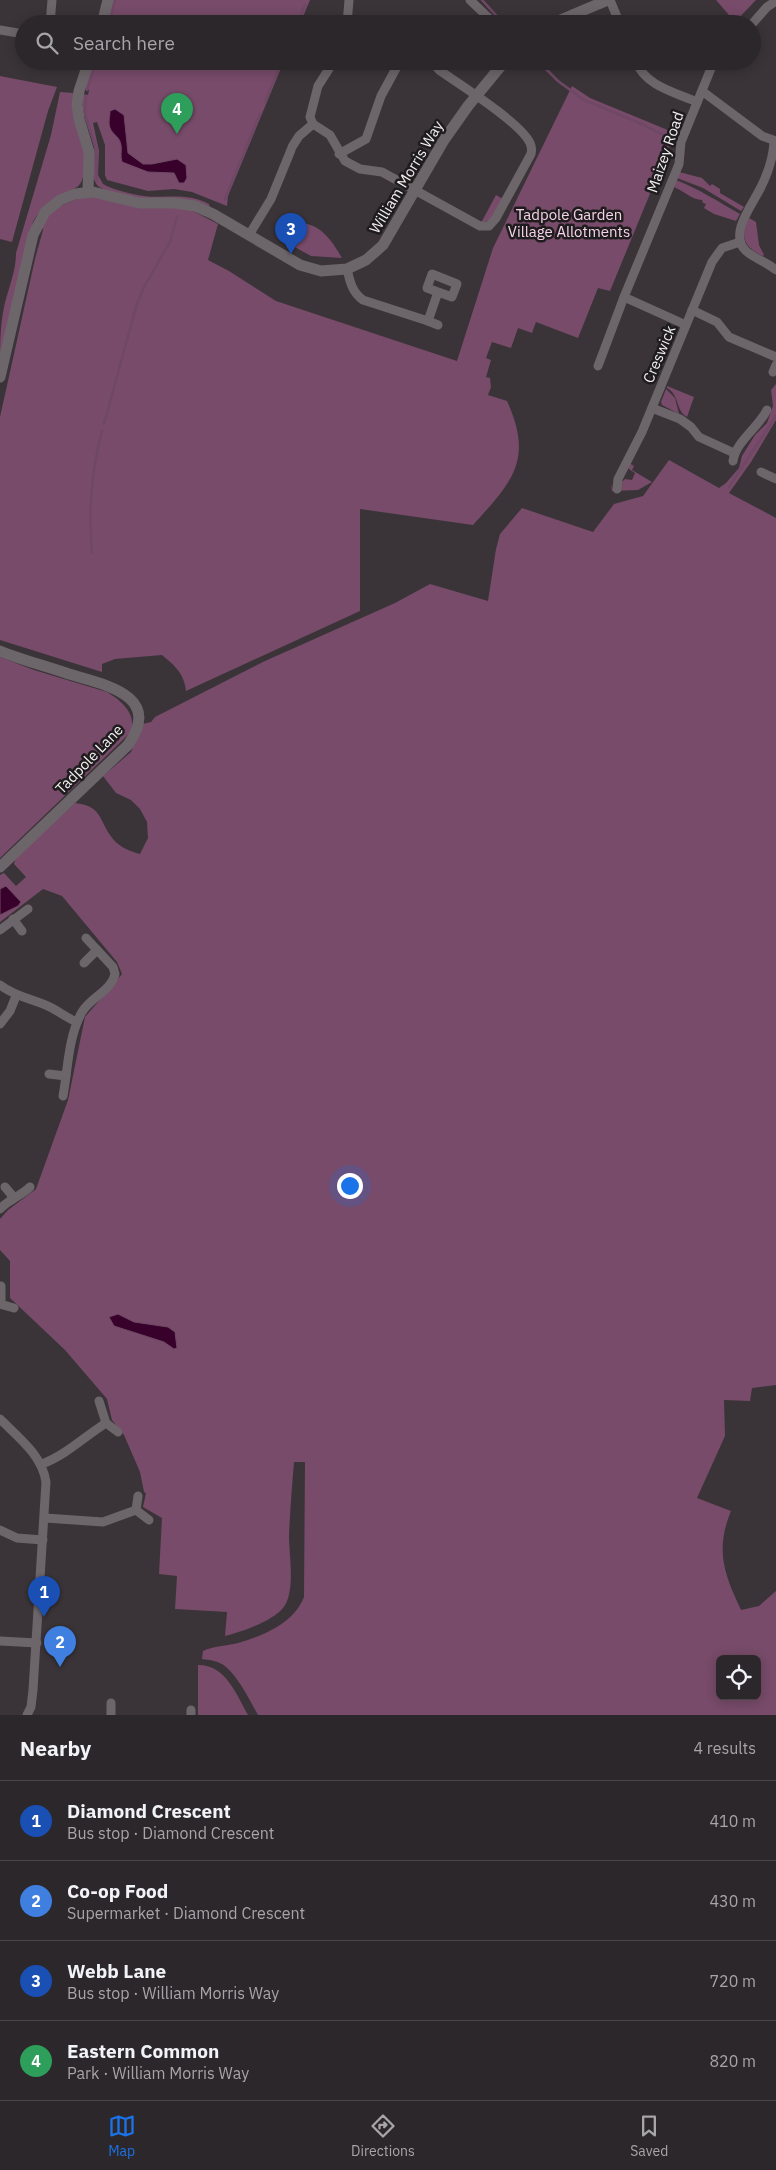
<!DOCTYPE html>
<html lang="en">
<head>
<meta charset="utf-8">
<style>
  :root { --surface:#2c272a; --page:#383336; --text:#f1f3f6; --muted:#a6a5a8; --line:#484447; --accent:#1a73e8 }
  body { margin:0; font-family:"IBM Plex Sans",sans-serif; background:var(--page); color:var(--text) }
  .controls { position:absolute; right:15px; bottom:15px; display:grid; overflow:hidden; border-radius:8px; box-shadow:0 2px 12px #0003 }
  .controls button { width:45px; height:45px; display:grid; place-items:center; padding:0; border:0; border-bottom:1px solid var(--line); background:var(--surface); color:var(--text); font:25px sans-serif }
  .you { position:absolute; left:349px; top:1185px; width:18px; height:18px; margin:-12px; border:4px solid #fff; border-radius:50%; background:#1a73e8; box-shadow:0 0 0 8px #1a73e833 }
  .badge { display:grid; place-items:center; width:32px; height:32px; border-radius:50%; background:var(--accent); color:#fff; font-size:16px; font-weight:700 }
  .pin { position:absolute; translate:-50% -41px; filter:drop-shadow(0 1px 2px #0008) }
  .pin::after { content:''; position:absolute; top:26px; width:18px; height:15px; background:inherit; clip-path:polygon(0 0,100% 0,50% 100%) }
  .list { margin:0; padding:0; list-style:none }
  h2 { display:flex; justify-content:space-between; align-items:center; height:65px; margin:0; padding:0 20px; font-size:21px }
  h2 small { font-size:16px; font-weight:400; color:var(--muted) }
  .list li { display:grid; grid-template-columns:32px 1fr auto; gap:15px; align-items:center; box-sizing:border-box; height:80px; padding:0 20px; border-top:1px solid var(--line) }
  .list b { display:block; font-size:19px; white-space:nowrap }
  .list p { margin:0; font-size:16px; white-space:nowrap; color:var(--muted) }
  .list em { font-size:16px; font-style:normal; color:var(--muted) }
  .icon { flex:none; width:28px; height:28px; fill:none; stroke:currentColor; stroke-width:2; stroke-linecap:round; stroke-linejoin:round }
  .map { position:relative; flex:none; width:776px; height:1715px; overflow:hidden }
  .search { position:absolute; background:var(--surface); box-shadow:0 2px 12px #0003; left:15px; right:15px; top:15px; height:55px; display:flex; align-items:center; gap:12px; box-sizing:border-box; padding:0 18px; border-radius:28px; color:var(--muted); font-size:19px }
  .sheet { height:385px; background:var(--surface) }
  nav { display:flex; justify-content:space-around; align-items:center; box-sizing:border-box; height:70px; border-top:1px solid var(--line); background:var(--surface); font-size:14px; color:var(--muted) }
  nav a { display:grid; justify-items:center; gap:2px }
  nav .on { color:var(--accent) }
  .map>svg:first-child { display:block }
</style>
</head>
<body>
<div class="map">
<svg width="776" height="1715" viewBox="0 0 776 1715">
  <rect width="100%" height="100%" fill="#3a3438"/>
  <g fill="#774b69" fill-rule="evenodd">
    <polygon points="112,0 310,0 300,24 106,24"/>
    <polygon points="716,0 756,0 735,22"/>
    <path d="M92,61H284L228,196L227,206L192,192L174,189L148,191L107,180L105,175V145L97,122L93,123L99,151L98,175L103,184C114,190 131,194 144,196C168,199 185,192 209,204L210,208C191,205 107,197 97,185C89,175 96,158 94,147C90,129 80,114 83,94L88,95L89,90L85,89Z"/>
    <polygon points="0,76 57,87 48,111 12,242 0,239"/>
    <path d="M572,86L590,98L675,133L610,291L598,288L578,338L536,322L532,333L518,328L511,348L492,342L486,358L491,360L486,377L490,378L491,387L488,395L507,401C534,460 512,482 473,525L360,509V611L186,691C184,673 175,666 162,655L115,659L102,664V672L0,640V417L35,259L43,230L42,224L55,208L84,196L189,209L218,224L208,260L229,271L276,301L457,361L493,248Z"/>
    <path d="M60,92L74,93C77,111 94,176 77,187C58,199 45,199 33,222L0,366C0,346 0,327 4,307C8,289 16,272 16,253L51,135Z"/>
    <polygon points="679,172 702,178 710,186 712,184 720,189 720,193 744,207 741,211 703,188 677,178"/>
    <path d="M676,180C699,189 719,202 740,214L736,221L714,214L704,208L706,204L703,203L702,200C692,200 684,191 674,187Z"/>
    <polygon points="496,195 503,199 490,220 481,223"/>
    <path d="M749,218L756,222L759,245L764,255L763,256C745,248 739,237 749,218Z"/>
    <path d="M300,223C321,224 332,241 342,258L311,256L282,240L290,228Z"/>
    <path d="M776,384V420L751,462L729,493L776,518V1385L752,1388L750,1401L724,1400L725,1436L697,1498L731,1511C715,1550 724,1574 741,1610L759,1606L776,1591V1715H258C249,1699 239,1678 225,1666C218,1661 210,1660 202,1659L203,1651C214,1646 226,1646 238,1643C263,1636 294,1623 304,1597L305,1462H294C292,1487 290,1511 289,1536C289,1556 296,1592 283,1608C273,1621 241,1632 225,1636L227,1612L175,1609L177,1576L159,1574L162,1518L143,1507L146,1493L144,1492L140,1472L124,1435L112,1420L107,1399L65,1350L10,1298V1261L0,1250V1219L8,1210L36,1189L68,1100L85,1017L122,974L117,962L62,896L43,889L0,922V875L4,873L16,886L26,877L14,864L16,857L75,803C101,806 98,817 110,835C117,846 128,851 140,854L148,838L147,822L140,809L131,800L116,793L103,776L131,752L143,724L151,722L155,717L265,661L395,603L430,584L488,601L496,549L500,534L522,508L593,532L614,504L643,496L669,460L719,488L726,483L739,468L742,456L755,435L767,423L773,406L771,390ZM720,1659H757V1696H720Z"/>
    <path d="M667,386L694,397L687,417C675,410 680,395 667,388Z"/>
    <polygon points="666,389 675,398 679,414 662,405 661,402"/>
    <polygon points="629,463 634,466 632,470 652,482 638,490 612,491 611,484 613,490 625,479 632,480 635,473 629,469"/>
    <path d="M0,657L34,670L107,692C122,701 138,715 130,733L0,858Z"/>
    <path d="M198,1665C226,1665 236,1694 248,1715H198Z"/>
  </g>
  <g fill="#37012b" stroke="#6f4866">
    <path d="M115,109L124,115L128,153L143,164H152L177,159L186,165L187,178L184,183H179L174,173L148,172L122,162C120,155 122,152 121,145C120,137 113,135 110,128C108,122 110,117 110,111Z"/>
    <polygon points="6,886 21,902 18,906 0,915 0,889"/>
    <polygon points="118,1314 134,1322 168,1327 175,1332 177,1348 174,1349 164,1342 114,1326 109,1317"/>
  </g>
  <g fill="none" stroke-linecap="round" stroke-linejoin="round">
    <g stroke="#6f4866" stroke-width="2.5">
      <polyline points="482,0 504,24"/>
      <polyline points="109,24 115,0"/>
      <polyline points="297,24 305,5"/>
      <polyline points="538,61 558,81 584,100 642,124 669,138"/>
      <polyline points="87,90 96,61"/>
      <polyline points="86,96 85,114 96,149 97,181"/>
      <polyline points="265,102 282,61"/>
      <polyline points="225,199 260,114"/>
      <polyline points="104,424 136,307 144,287 170,242 177,217"/>
      <polyline points="729,487 776,416"/>
      <path d="M92,553C88,511 91,472 102,431"/>
    </g>
    <g stroke="#6c6569" stroke-width="9">
      <polyline points="470,0 495,24"/>
      <polyline points="610,0 620,24"/>
      <polyline points="50,24 52,0"/>
      <polyline points="347,24 349,0"/>
      <polyline points="752,24 767,7 776,1"/>
      <polyline points="0,30 24,34"/>
      <path d="M334,61L318,86L310,117L313,124L330,135L345,161L360,169L382,172L480,226H489L496,218L531,154C532,150 532,147 530,143C521,123 459,84 439,70L432,61"/>
      <path d="M636,61C645,86 674,92 697,102"/>
      <polyline points="702,91 762,136 776,141"/>
      <path d="M774,142C773,157 768,173 761,187C753,204 728,234 746,251C755,259 767,262 776,270"/>
      <polyline points="292,147 299,136 313,124"/>
      <polyline points="339,154 366,139 381,96 400,61"/>
      <polyline points="249,235 271,199 291,150"/>
      <path d="M347,269C350,282 352,292 363,300L428,321L438,292L427,288L432,274L457,284L452,297L438,292"/>
      <polyline points="624,297 686,325"/>
      <polyline points="692,310 717,322 729,337 776,357"/>
      <polyline points="428,321 438,325"/>
      <polyline points="598,366 624,297 679,164 681,142 714,61"/>
      <polyline points="773,372 776,365"/>
      <polyline points="652,408 680,419 691,427 699,437 734,453"/>
      <path d="M733,461C736,441 758,428 767,410"/>
      <polyline points="761,472 776,479"/>
      <polyline points="617,489 618,479 642,432 712,262 722,248 740,242"/>
      <polyline points="13,919 22,931"/>
      <polyline points="0,930 28,909"/>
      <polyline points="84,963 97,950"/>
      <path d="M0,985C16,997 33,999 50,1007C60,1012 67,1018 77,1022"/>
      <polyline points="0,1024 10,1011 16,996"/>
      <polyline points="49,1074 66,1076"/>
      <path d="M63,1096C68,1069 68,1037 82,1012C90,998 112,990 115,974L113,967L86,938"/>
      <polyline points="5,1187 11,1194 12,1200"/>
      <path d="M0,1209C9,1199 21,1196 30,1187"/>
      <polyline points="0,1304 14,1308"/>
      <polyline points="1,1304 1,1286"/>
      <polyline points="99,1401 106,1423 118,1432"/>
      <path d="M0,1419C18,1437 42,1455 46,1482L33,1690L31,1707L27,1715"/>
      <path d="M42,1464C66,1455 84,1437 106,1423"/>
      <polyline points="138,1496 136,1510 149,1520"/>
      <polyline points="45,1518 103,1522 136,1510"/>
      <polyline points="0,1530 17,1538 43,1540"/>
      <polyline points="0,1641 37,1643"/>
      <polyline points="191,1710 191,1715"/>
      <polyline points="111,1715 111,1703"/>
    </g>
    <g stroke="#6c6569" stroke-width="11">
      <polyline points="102,24 108,0"/>
      <polyline points="551,24 608,0"/>
      <polyline points="88,192 89,152 79,119 77,104 79,91 89,61"/>
      <polyline points="0,377 33,235 45,212 60,200 75,194 93,192 139,203 174,203 195,206 213,214 300,265 321,271 347,269 366,260 383,245 444,140 468,106 505,61"/>
      <path d="M0,651C22,660 46,666 69,674C105,685 163,695 128,745L0,867"/>
    </g>
  </g>
  <g text-anchor="middle" dominant-baseline="central" stroke-width="5" stroke-linejoin="round" paint-order="stroke">
    <g font-size="15" fill="#f2eef1" stroke="#1f1c1e">
      <text transform="translate(665 152) rotate(-71)">Maizey Road</text>
      <text transform="translate(406 177) rotate(-59)">William Morris Way</text>
      <text transform="translate(659 354) rotate(-67)">Creswick</text>
      <text transform="translate(89 759) rotate(-46)">Tadpole Lane</text>
    </g>
    <g font-size="15" fill="#f6d2e9" stroke="#1f1c1e">
      <text x="569" y="214">Tadpole Garden<tspan x="569" dy="17">Village Allotments</tspan></text>
    </g>
  </g>
</svg>
<div class="controls">
<button><svg class="icon" aria-label="locate" viewBox="0 0 24 24"><circle cx="12" cy="12" r="6"/><path d="M12 2v4M12 18v4M2 12h4M18 12h4"/></svg></button>
</div>
<div class="you"></div>
<div class="pin badge" style="left:44px;top:1617px;background:#1a4fb4">1</div>
<div class="pin badge" style="left:60px;top:1667px;background:#3f7fe0">2</div>
<div class="pin badge" style="left:291px;top:254px;background:#1a4fb4">3</div>
<div class="pin badge" style="left:177px;top:134px;background:#2e9e5b">4</div>
<div class="search"><svg class="icon" aria-label="search" viewBox="0 0 24 24"><circle cx="10" cy="10" r="6"/><path d="M15 15l6 6"/></svg>Search here</div>
</div>
<section class="sheet">
<h2>Nearby<small>4 results</small></h2>
<ul class="list">
<li><span class="badge" style="background:#1a4fb4">1</span><div><b>Diamond Crescent</b><p>Bus stop · Diamond Crescent</p></div><em>410 m</em></li>
<li><span class="badge" style="background:#3f7fe0">2</span><div><b>Co-op Food</b><p>Supermarket · Diamond Crescent</p></div><em>430 m</em></li>
<li><span class="badge" style="background:#1a4fb4">3</span><div><b>Webb Lane</b><p>Bus stop · William Morris Way</p></div><em>720 m</em></li>
<li><span class="badge" style="background:#2e9e5b">4</span><div><b>Eastern Common</b><p>Park · William Morris Way</p></div><em>820 m</em></li>
</ul>
</section>
<nav>
<a class="on"><svg class="icon" aria-label="map" viewBox="0 0 24 24"><path d="M3 6l6-2 6 2 6-2v14l-6 2-6-2-6 2zM9 4v14M15 6v14"/></svg>Map</a>
<a><svg class="icon" aria-label="directions" viewBox="0 0 24 24"><path d="M12 3l9 9-9 9-9-9zM9 14v-3h6M13 9l2 2-2 2"/></svg>Directions</a>
<a><svg class="icon" aria-label="saved" viewBox="0 0 24 24"><path d="M7 4h10v16l-5-4-5 4z"/></svg>Saved</a>
</nav>
</body>
</html>
